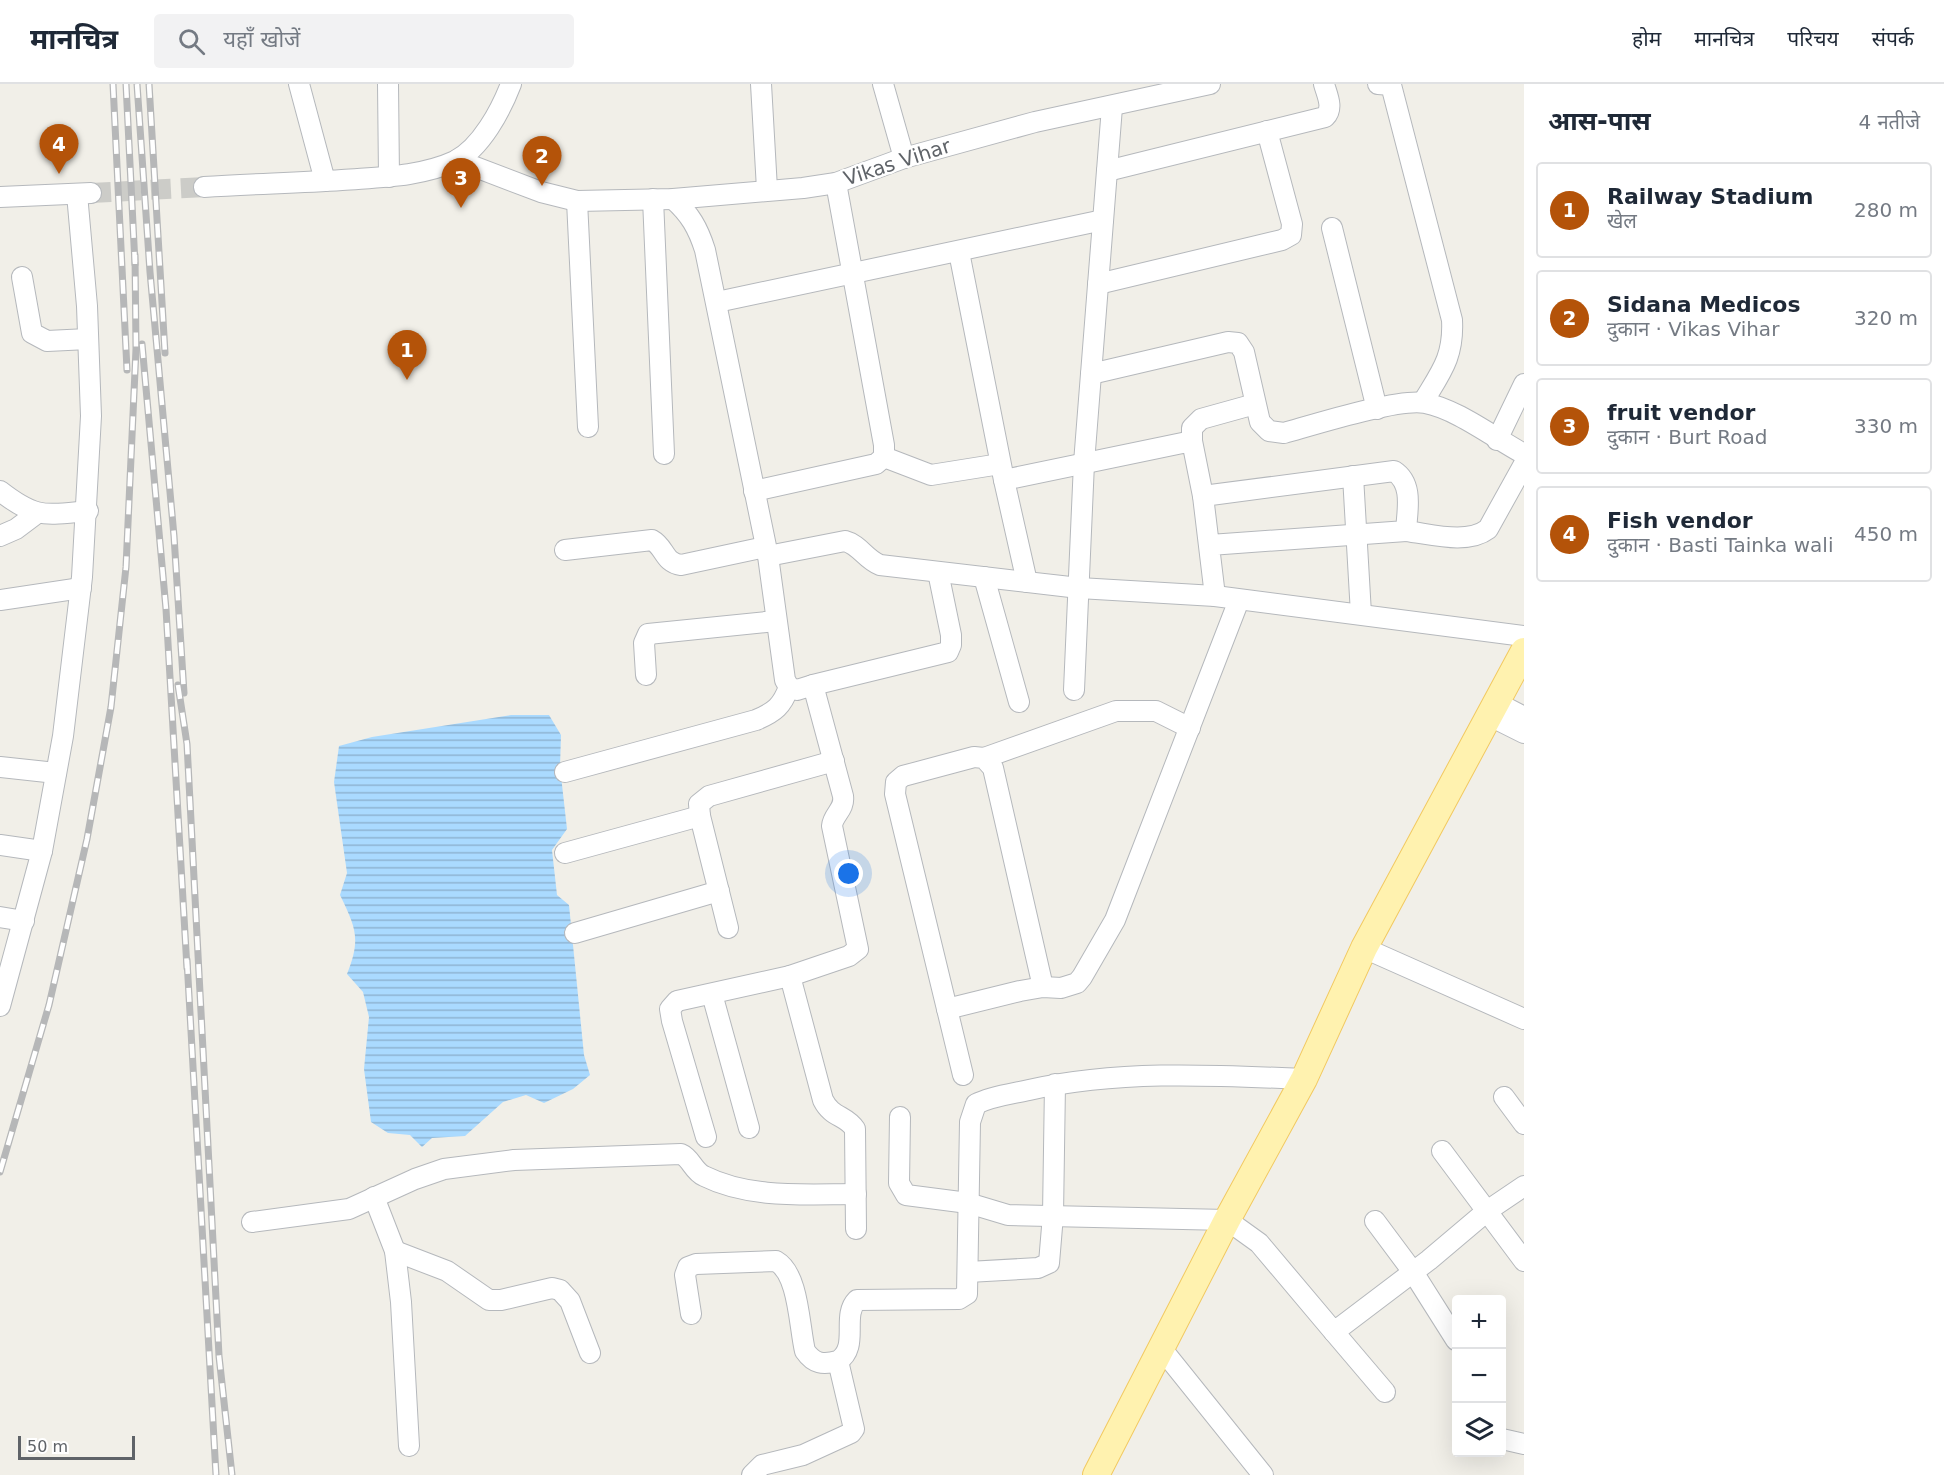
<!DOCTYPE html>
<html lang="hi">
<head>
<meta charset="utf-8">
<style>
  :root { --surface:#fff; --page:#f2f2f3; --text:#1f2937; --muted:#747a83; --line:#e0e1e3; --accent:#b45309 }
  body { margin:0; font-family:"DejaVu Sans","Noto Sans Devanagari",sans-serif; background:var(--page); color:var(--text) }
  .controls { position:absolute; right:18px; bottom:18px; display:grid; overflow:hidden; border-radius:6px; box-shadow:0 6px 24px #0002 }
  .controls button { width:54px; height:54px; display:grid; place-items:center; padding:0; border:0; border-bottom:2px solid var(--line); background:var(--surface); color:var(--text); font:30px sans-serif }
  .scale { position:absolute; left:18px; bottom:15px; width:117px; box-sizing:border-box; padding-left:6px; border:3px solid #5f6368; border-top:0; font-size:16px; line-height:21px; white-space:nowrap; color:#5f6368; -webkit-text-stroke:4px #fff; paint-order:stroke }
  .you { position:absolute; left:849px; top:790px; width:21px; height:21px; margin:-15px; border:4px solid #fff; border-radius:50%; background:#1a73e8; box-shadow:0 0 0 9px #1a73e833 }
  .badge { display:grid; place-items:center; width:39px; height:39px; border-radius:50%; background:var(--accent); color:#fff; font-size:20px; font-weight:700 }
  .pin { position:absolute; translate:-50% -50px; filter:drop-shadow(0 2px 3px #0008) }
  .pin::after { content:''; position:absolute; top:32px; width:21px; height:18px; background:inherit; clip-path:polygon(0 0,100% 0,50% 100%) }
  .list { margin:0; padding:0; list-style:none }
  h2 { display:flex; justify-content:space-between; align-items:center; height:78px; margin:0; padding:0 24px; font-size:26px }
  h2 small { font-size:20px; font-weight:400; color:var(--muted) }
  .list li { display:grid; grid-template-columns:39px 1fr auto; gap:18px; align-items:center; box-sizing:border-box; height:96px; margin:0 12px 12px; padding:0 12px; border:2px solid var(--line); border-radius:6px }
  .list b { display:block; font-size:22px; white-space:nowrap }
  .list p { margin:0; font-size:20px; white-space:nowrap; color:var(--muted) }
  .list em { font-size:20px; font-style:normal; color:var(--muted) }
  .icon { flex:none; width:33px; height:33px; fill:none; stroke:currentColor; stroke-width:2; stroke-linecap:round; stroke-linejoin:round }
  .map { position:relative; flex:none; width:1524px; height:1391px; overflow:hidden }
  header { display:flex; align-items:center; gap:36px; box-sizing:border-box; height:84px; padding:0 30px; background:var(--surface); border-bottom:2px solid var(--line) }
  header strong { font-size:28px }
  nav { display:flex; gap:33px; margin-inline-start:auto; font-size:21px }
  .search { width:420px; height:54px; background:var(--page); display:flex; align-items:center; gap:15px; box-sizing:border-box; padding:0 21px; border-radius:6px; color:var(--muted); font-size:22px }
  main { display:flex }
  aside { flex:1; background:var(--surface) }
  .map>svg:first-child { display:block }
</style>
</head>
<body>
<header>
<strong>मानचित्र</strong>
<div class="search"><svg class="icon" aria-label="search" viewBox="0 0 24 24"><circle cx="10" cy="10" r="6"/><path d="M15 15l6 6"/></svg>यहाँ खोजें</div>
<nav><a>होम</a><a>मानचित्र</a><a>परिचय</a><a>संपर्क</a></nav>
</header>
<main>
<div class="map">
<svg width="1524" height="1391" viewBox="0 0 1524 1391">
  <defs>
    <pattern id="water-rules" width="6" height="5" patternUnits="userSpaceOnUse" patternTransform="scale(1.5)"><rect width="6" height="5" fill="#aadaff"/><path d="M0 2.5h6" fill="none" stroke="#8eb4d2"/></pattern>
  </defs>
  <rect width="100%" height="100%" fill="#f1efe8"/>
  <path fill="url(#water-rules)" d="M511,631H549L561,651L560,683L567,745L552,766L557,811L569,821L584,971L590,991L573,1005L544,1019L526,1011L503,1018L465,1052L432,1054L422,1063L410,1051L388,1049L371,1038L364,985L369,933L363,908L347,890C361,855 356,844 340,811L347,789L334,698L339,662L372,653Z"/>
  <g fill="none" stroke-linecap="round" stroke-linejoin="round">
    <polyline stroke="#ccccc8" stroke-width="20" stroke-dasharray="20 10" stroke-linecap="butt" points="91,109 204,103"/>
    <g stroke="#b5b8bc" stroke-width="22">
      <g id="minor">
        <polyline points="299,0 325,97"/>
        <polyline points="388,0 389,93"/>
        <polyline points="761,0 767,105"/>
        <polyline points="883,0 904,74"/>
        <path d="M1378,0L1391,1L1452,236C1454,273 1441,288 1423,318"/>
        <polyline points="457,76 541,108 577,117 673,115 803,104 836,99 904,74 1035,38 1210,0"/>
        <path d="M1107,87L1325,33C1334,24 1327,11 1324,0"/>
        <path d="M204,103C250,100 296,99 342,96C379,93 420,93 455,77C481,64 501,26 511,0"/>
        <polyline points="0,113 91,109"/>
        <polyline points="653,115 664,370"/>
        <path d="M673,115C690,130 698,144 705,166L768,472L785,596L789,603L797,606L813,601L843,712C845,726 833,730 832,742L858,865L849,872L790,892L823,1016C832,1034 846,1031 855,1045L856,1145"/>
        <polyline points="577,117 588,343"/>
        <polyline points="1332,144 1377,325"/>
        <polyline points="959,168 1004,396 1192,357 1203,412"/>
        <polyline points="22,193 32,249 47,257 88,255"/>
        <polyline points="1098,200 1282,156 1291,151 1292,140 1267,47"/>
        <polyline points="717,218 1103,136"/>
        <path d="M1091,290L1228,258L1238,259L1244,268L1260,338L1269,347L1284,349C1313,341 1398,314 1425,319C1457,325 1494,354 1524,370"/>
        <polyline points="1497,356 1524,300"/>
        <polyline points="1192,357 1192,344 1201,335 1255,320"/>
        <polyline points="884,373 931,391 1000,380"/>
        <polyline points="1353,392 1361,530"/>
        <polyline points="1004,396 1027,498"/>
        <path d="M0,407C36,435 44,431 88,427"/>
        <polyline points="754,407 876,380 884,373 884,361 836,99"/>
        <path d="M1406,447C1431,450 1467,461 1488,445L1524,380"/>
        <polyline points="0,452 16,445 36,430"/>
        <path d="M1210,461L1406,447C1407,427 1414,400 1394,387L1203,412L1215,512"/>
        <path d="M565,466L652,456C665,463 664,479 681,481L765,463"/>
        <path d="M768,472L845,457C860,461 865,475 880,481L1079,504L1215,512L1524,552"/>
        <polyline points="984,493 1019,618"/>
        <polyline points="0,516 81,504"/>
        <polyline points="646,591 644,559 648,550 776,537"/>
        <polyline points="813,601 948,568 951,561 951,551 938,488"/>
        <polyline points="1074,606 1084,379 1112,23"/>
        <polyline points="1497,619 1524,633"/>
        <polyline points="1490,632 1524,649"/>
        <polyline points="984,674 1116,627 1156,627 1190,644"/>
        <polyline points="0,683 56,689"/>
        <path d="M565,688L756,636C775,628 782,622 789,603"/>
        <polyline points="0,761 42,767"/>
        <polyline points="565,769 700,732"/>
        <polyline points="0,833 24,837"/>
        <polyline points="728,844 700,732 699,720 709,712 834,677"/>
        <polyline points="575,849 719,807"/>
        <polyline points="1364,864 1524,935"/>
        <polyline points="712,910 749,1044"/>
        <polyline points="0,922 42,767 63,652 82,493 91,332 87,222 77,110"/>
        <polyline points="947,925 1020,907 1043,903 1061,904 1077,899 1082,893 1115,836 1239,516"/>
        <polyline points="963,991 895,710 896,698 903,692 974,673 984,674 993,684 1043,903"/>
        <polyline points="1504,1013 1524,1040"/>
        <polyline points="900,1033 899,1099 906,1111 968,1119 1008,1131 1227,1136 1259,1159 1334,1248 1429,1176 1487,1127 1524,1102"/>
        <polyline points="706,1053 672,937 670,925 677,917 790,892"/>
        <polyline points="1442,1067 1524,1177"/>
        <polyline points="374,1113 395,1167 401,1218 409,1362"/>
        <polyline points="1375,1137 1413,1188 1456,1256"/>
        <path d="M252,1138L349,1125L415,1095L444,1085L514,1076L681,1070C691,1074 693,1087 704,1092C750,1115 806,1110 856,1110"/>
        <polyline points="395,1167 447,1187 489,1216 501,1216 552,1204 560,1206 570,1217 590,1269"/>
        <polyline points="968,1188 1038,1184 1049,1179 1053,1131 1055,1000"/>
        <path d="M691,1230L685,1191L688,1183L696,1180L776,1177C799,1190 799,1242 805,1267C814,1280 823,1281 838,1277C860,1263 841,1232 857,1216L959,1215L967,1210L970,1038L976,1020C992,1012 1011,1010 1029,1006C1120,986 1212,991 1304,995"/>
        <polyline points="1334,1248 1385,1308"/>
        <polyline points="1161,1264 1263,1391"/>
        <polyline points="1502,1355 1524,1360"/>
        <polyline points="752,1391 762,1381 803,1371 851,1349 854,1345 838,1277"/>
      </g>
    </g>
    <g stroke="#f2c960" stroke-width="28">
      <polyline id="major" points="1096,1391 1227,1136 1304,995 1364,864 1524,567"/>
    </g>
    <use href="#minor" stroke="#fff" stroke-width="20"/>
    <use href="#major" stroke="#fff2af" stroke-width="26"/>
    <g stroke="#b6b7b8" stroke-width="7">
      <g id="rail">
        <polyline points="113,0 127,286"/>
        <polyline points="126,0 135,180"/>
        <polyline points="137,0 150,188 174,452 184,609"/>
        <polyline points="149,0 165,269"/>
        <polyline points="142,260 166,525 187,884"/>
        <polyline points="178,601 187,660 219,1272 232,1391"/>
        <polyline points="187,876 216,1391"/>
        <polyline points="0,1088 49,921 87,755 111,623 126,483 136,265 135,171"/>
      </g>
    </g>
    <use href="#rail" stroke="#fff" stroke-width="4.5" stroke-dasharray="14" stroke-linecap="butt"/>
  </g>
  <g text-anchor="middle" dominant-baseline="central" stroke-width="4.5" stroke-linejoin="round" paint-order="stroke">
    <g font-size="20" fill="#5f6368" stroke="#fff">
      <text transform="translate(897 78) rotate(-18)">Vikas Vihar</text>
    </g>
  </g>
</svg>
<div class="controls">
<button>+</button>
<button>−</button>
<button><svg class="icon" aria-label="layers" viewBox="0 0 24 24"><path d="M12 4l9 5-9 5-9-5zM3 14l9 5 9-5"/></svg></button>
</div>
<div class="scale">50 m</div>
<div class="you"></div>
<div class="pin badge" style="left:407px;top:296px">1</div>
<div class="pin badge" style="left:542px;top:102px">2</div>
<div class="pin badge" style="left:461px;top:124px">3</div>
<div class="pin badge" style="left:59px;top:90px">4</div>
</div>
<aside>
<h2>आस-पास<small>4 नतीजे</small></h2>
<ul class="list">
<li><span class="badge">1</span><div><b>Railway Stadium</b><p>खेल</p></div><em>280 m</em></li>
<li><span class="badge">2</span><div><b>Sidana Medicos</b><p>दुकान · Vikas Vihar</p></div><em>320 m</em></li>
<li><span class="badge">3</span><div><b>fruit vendor</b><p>दुकान · Burt Road</p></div><em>330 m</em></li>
<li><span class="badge">4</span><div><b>Fish vendor</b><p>दुकान · Basti Tainka wali</p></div><em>450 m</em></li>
</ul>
</aside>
</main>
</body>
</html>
